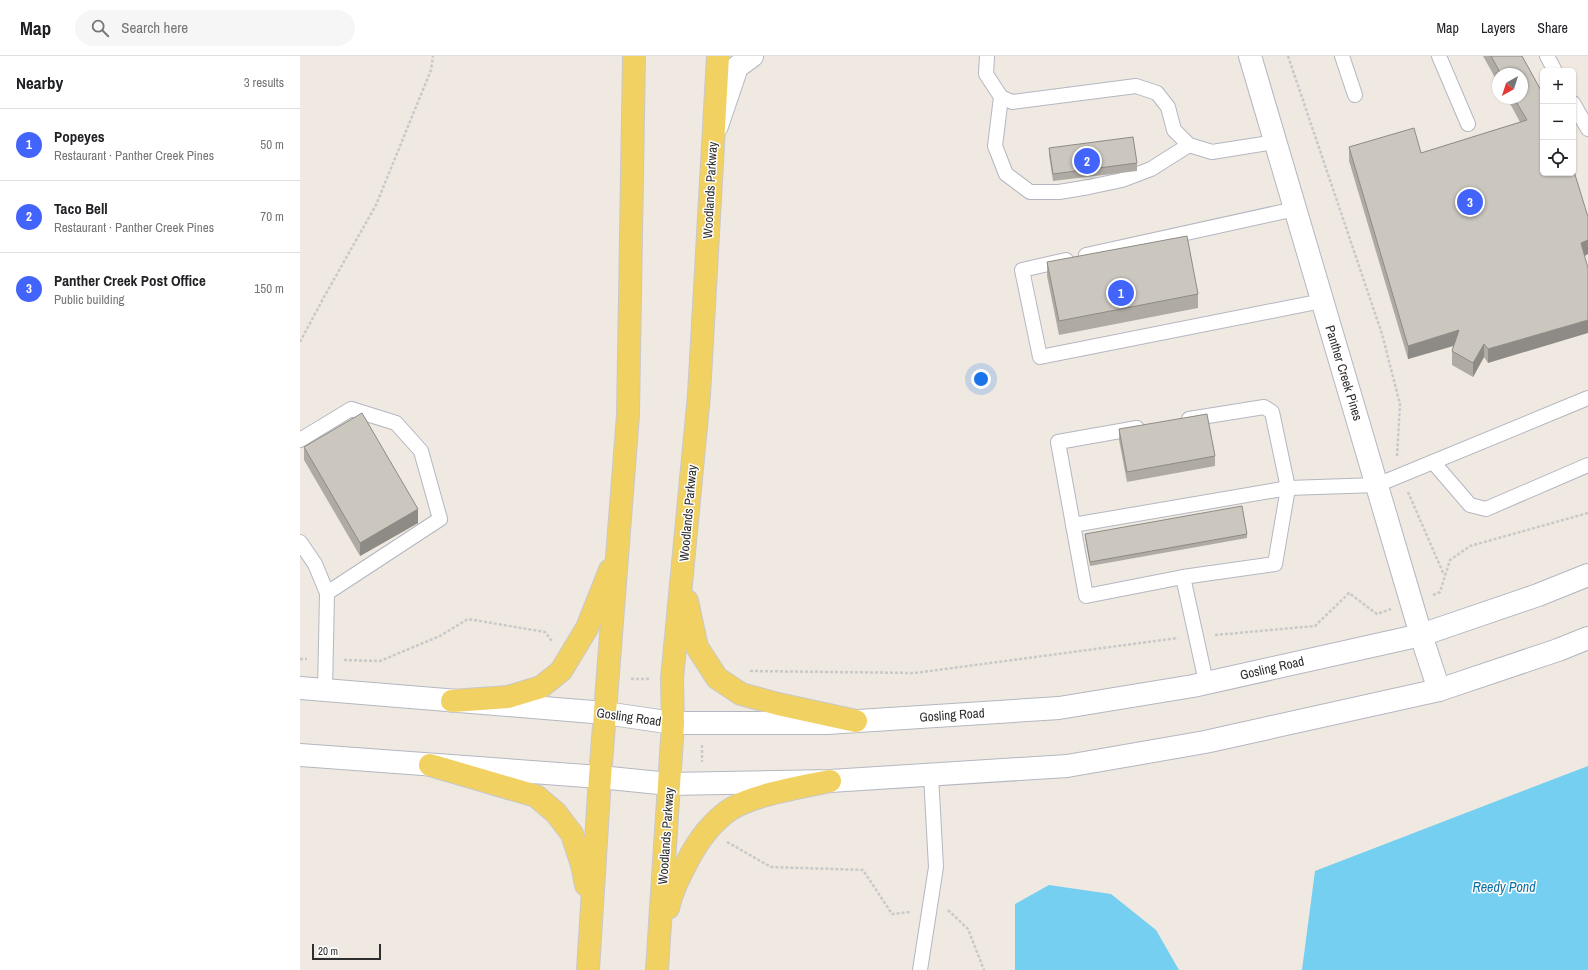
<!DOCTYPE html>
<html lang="en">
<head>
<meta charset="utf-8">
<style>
  :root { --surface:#fff; --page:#f6f6f6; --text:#202124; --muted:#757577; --line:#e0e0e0; --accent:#4264fb }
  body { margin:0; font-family:"Archivo Narrow",sans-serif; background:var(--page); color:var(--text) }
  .controls { position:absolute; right:12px; top:12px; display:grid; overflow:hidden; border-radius:6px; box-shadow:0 1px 3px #0004 }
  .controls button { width:36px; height:36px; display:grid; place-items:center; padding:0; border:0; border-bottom:1px solid var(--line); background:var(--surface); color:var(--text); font:20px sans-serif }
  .compass { position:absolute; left:1192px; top:12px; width:36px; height:36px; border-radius:50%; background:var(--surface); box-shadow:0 1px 3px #0004; rotate:219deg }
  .scale { position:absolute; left:12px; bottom:10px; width:69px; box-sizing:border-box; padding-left:4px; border:2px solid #2e2e2e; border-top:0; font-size:11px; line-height:14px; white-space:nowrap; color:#2e2e2e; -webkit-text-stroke:3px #fff; paint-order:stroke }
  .you { position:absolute; left:681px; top:323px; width:14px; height:14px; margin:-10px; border:3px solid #fff; border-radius:50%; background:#1a73e8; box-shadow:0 0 0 6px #1a73e833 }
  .badge { display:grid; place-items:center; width:26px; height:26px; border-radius:50%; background:var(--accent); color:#fff; font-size:13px; font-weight:700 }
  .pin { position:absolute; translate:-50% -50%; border:2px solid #fff; box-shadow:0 1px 4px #0006 }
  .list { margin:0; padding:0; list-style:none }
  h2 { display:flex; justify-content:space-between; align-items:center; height:52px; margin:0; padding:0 16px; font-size:17px }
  h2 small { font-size:13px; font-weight:400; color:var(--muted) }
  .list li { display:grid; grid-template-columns:26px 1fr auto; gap:12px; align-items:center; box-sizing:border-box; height:72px; padding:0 16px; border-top:1px solid var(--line) }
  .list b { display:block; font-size:15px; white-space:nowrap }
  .list p { margin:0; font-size:13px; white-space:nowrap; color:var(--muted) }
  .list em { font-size:13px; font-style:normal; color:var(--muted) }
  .icon { flex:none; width:22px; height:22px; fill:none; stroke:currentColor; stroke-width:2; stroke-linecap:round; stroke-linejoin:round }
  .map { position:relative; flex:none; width:1288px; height:914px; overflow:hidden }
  header { display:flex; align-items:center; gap:24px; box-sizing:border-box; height:56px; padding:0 20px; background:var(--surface); border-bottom:1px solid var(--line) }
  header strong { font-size:19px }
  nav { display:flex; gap:22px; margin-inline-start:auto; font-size:14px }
  .search { width:280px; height:36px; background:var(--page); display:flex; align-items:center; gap:10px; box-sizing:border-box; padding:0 14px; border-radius:22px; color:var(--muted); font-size:15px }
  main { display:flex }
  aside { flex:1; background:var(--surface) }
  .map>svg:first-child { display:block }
</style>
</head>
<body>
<header>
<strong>Map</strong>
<div class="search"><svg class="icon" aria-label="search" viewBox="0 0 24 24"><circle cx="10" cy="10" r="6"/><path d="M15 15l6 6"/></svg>Search here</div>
<nav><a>Map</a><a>Layers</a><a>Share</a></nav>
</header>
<main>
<aside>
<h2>Nearby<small>3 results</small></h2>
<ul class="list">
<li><span class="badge">1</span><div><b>Popeyes</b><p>Restaurant · Panther Creek Pines</p></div><em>50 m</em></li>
<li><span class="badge">2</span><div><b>Taco Bell</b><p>Restaurant · Panther Creek Pines</p></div><em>70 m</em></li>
<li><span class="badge">3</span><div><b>Panther Creek Post Office</b><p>Public building</p></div><em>150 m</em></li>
</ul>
</aside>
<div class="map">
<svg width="1288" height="914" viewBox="0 0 1288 914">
  <rect width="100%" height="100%" fill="#efe9e1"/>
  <g fill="#75cff0">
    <polygon points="1288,710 1288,914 1002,914 1015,815"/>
    <polygon points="749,829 811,838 856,874 879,914 715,914 715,848"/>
  </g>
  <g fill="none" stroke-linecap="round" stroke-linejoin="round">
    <g stroke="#b4b7c1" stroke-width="16">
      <g id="lane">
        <polyline points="687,0 686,18 701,41 712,46 836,30 857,37 868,51 874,74 889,89 912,96 975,86"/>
        <polyline points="1042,0 1055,39"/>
        <polyline points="1139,0 1168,68"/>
        <polyline points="1247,0 1255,15"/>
        <polyline points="701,41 695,90 706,118 730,136 759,136 789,131 822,124 851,113 889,89"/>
        <polyline points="1273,47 1288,73"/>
        <polyline points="786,199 995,153"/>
        <polyline points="766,204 722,214 740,301 1022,245"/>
        <polyline points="837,372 758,386 786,540 883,521 906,626"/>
        <polyline points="0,384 51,353 96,367 121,395 140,463 27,537"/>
        <polyline points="1133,406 1170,449 1186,453 1288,409"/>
        <polyline points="773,469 988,432 1077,429 1288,342"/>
        <polyline points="0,486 15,508 27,537 25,635"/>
        <polyline points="883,521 975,508 988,432 972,356 964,351 889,363"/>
        <polyline points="620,914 636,811 631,719"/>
      </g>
    </g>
    <g stroke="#b4b7c1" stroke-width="24">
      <g id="street">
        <polyline points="950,0 1121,579 1139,634"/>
        <polyline points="417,70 437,11 452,0"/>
      </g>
    </g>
    <g stroke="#b4b7c1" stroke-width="24">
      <g id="secondary">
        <polyline points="0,632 305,657 373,667 527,667 759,652 893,630 1121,579 1238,539 1288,519"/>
        <polyline points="0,699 300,721 369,728 530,725 767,710 905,686 1139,634 1258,594 1288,582"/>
      </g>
    </g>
    <g stroke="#c9c9c9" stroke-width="24">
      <g id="primary">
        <polyline points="387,545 397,591 417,622 441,638 478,648 556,665"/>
        <polyline points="152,645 208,641 241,631 261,615 287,572 310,514"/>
        <polyline points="130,709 236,740 256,757 272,778 282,809 286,829"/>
        <path d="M368,852C373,832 379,822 388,804C398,785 410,768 428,755C450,739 502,731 530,725"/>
        <polyline points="288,914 300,721 328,359 334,0"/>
        <polyline points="357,914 373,667 372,623 399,339 418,0"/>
      </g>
    </g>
    <g stroke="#c9c9c9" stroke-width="2.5" stroke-dasharray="3 2" stroke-linecap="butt">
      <polyline points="988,0 1082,278 1100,348 1097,401"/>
      <polyline points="0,286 24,241 76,149 131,14 133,0"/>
      <polyline points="1108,436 1144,519"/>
      <polyline points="1133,539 1140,536 1150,504 1170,490 1288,457"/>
      <polyline points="915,579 1015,570 1049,537 1077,558 1091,553"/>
      <polyline points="0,603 7,603"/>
      <polyline points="44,604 80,605 140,580 168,563 245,576 252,585"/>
      <polyline points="450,615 615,617 878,582"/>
      <polyline points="331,623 350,623"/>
      <polyline points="402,689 402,706"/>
      <polyline points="427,786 471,811 563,814 592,858 610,856"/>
      <polyline points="648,854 668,873 684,914"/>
    </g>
    <use href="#lane" stroke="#fff" stroke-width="14"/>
    <use href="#street" stroke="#fff" stroke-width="22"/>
    <use href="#secondary" stroke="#fff" stroke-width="22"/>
    <use href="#primary" stroke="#f2d163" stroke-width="22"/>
  </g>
  <g fill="#afaba4">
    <polygon points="1183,0 1222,0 1288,161 1288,198 1285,200 1188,307 1184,301 1173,321 1152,309 1152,295 1154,290 1108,303 1049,105 1049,91 1121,97 1220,66 1207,42 1222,42 1222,18 1198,18 1198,27"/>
    <polygon points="749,92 837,107 837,115 753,125 749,99"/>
    <polygon points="747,206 898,238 898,252 759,279 747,220"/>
    <polygon points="819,373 915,400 915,410 827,426 819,384"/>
    <polygon points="4,391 118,467 60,500 4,404"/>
    <polygon points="785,478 947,478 947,482 790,510 785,481"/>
  </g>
  <g fill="#8e8b86">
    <polygon points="1288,184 1288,198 1281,201 1281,187"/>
    <polygon points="1288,264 1288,277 1188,307 1188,293"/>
    <polygon points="1159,274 1159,288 1108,303 1108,290"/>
    <polygon points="1184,288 1184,301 1173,321 1173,307"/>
    <polygon points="118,453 118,467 60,500 60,487"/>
  </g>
  <g fill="#cbc7bf" stroke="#8e8b86">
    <polygon points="1191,0 1222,0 1243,38 1243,117 1273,117 1273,112 1288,161 1288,184 1281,187 1288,212 1288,264 1188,293 1184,288 1173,307 1152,295 1159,274 1108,290 1049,91 1114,72 1121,97 1227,64 1214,42 1222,42 1222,18 1201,18"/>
    <polygon points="833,81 837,107 753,118 749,92"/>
    <polygon points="887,180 898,238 759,265 747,206"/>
    <polygon points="62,357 118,453 60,487 4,391"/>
    <polygon points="907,358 915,400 827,416 819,373"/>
    <polygon points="942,450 947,478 790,506 785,478"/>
  </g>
  <g text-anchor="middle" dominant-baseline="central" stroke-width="3" stroke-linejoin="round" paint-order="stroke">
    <g font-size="13" fill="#2e2e2e" stroke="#fff">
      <text transform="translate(410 134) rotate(-87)">Woodlands Parkway</text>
      <text transform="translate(1044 317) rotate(73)">Panther Creek Pines</text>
      <text transform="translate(388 457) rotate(-85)">Woodlands Parkway</text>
      <text transform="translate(972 612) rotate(-13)">Gosling Road</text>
      <text transform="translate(652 659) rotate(-4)">Gosling Road</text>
      <text transform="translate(329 661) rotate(8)">Gosling Road</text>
      <text transform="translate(366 780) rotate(-86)">Woodlands Parkway</text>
    </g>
    <g font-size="14" font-style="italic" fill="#0d6fa3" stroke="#fff">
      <text x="1204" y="831">Reedy Pond</text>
    </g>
  </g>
</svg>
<div class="controls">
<button>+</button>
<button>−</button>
<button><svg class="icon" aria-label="locate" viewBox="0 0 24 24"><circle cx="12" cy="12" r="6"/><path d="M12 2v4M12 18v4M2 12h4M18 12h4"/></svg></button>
</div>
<svg class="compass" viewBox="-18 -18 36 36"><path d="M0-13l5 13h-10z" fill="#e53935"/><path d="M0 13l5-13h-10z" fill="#757577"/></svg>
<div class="scale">20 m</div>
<div class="you"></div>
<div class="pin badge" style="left:821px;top:237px">1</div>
<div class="pin badge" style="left:787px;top:105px">2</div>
<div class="pin badge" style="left:1170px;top:146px">3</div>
</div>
</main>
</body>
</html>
